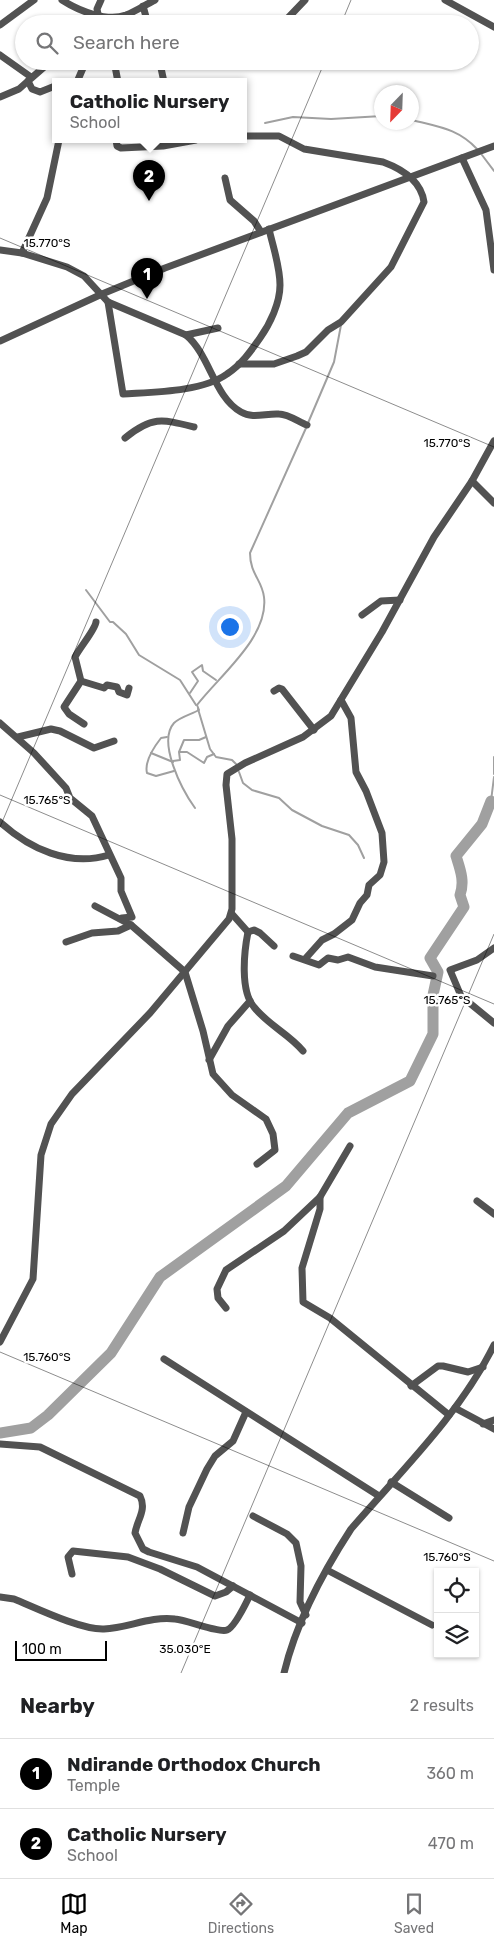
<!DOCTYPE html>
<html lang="en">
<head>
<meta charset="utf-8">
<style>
  :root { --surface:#fff; --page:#f2f2f2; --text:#202124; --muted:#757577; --line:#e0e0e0; --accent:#000 }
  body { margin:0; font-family:Rubik,sans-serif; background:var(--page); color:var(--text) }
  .controls { position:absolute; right:15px; bottom:15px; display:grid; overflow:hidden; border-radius:0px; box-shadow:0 1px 4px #0004 }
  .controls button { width:45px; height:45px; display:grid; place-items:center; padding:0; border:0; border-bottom:1px solid var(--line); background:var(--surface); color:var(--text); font:25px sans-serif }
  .compass { position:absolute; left:374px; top:85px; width:45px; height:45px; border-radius:50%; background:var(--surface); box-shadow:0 1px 4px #0004; rotate:203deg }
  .scale { position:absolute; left:15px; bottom:12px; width:92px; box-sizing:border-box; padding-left:5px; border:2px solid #000; border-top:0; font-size:14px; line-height:18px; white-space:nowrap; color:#000; -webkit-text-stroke:4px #fff; paint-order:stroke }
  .you { position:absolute; left:229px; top:626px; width:18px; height:18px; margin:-12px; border:4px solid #fff; border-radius:50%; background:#1a73e8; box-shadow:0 0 0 8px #1a73e833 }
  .badge { display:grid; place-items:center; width:32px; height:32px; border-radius:50%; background:var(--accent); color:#fff; font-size:16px; font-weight:700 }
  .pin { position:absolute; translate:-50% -41px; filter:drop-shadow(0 1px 2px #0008) }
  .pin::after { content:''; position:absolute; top:26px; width:18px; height:15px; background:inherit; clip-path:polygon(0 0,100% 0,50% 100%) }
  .popup { position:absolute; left:52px; top:78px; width:195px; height:65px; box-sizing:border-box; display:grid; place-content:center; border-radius:0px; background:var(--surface); filter:drop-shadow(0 1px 4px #0005); font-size:16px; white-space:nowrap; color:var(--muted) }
  .popup b { font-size:19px; color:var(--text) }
  .popup::after { content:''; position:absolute; left:50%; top:100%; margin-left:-10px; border:10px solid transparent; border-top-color:var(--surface) }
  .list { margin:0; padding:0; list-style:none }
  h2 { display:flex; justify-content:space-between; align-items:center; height:65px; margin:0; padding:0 20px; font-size:21px }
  h2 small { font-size:16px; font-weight:400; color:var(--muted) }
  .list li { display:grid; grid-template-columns:32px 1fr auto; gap:15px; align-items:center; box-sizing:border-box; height:70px; padding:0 20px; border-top:1px solid var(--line) }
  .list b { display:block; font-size:19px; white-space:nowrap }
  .list p { margin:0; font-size:16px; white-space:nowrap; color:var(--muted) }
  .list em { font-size:16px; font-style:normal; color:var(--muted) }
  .icon { flex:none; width:28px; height:28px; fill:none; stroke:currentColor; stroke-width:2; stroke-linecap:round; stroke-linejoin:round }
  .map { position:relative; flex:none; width:494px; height:1673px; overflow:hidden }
  .search { position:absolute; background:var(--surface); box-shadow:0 1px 4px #0004; left:15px; right:15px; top:15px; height:55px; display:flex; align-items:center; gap:12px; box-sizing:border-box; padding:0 18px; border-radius:28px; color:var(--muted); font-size:19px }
  .sheet { height:205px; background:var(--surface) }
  nav { display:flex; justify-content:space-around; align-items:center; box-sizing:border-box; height:70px; border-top:1px solid var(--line); background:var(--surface); font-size:14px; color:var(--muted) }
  nav a { display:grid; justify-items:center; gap:2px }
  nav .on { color:var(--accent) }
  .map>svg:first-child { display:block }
</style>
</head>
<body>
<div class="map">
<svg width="494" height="1673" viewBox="0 0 494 1673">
  <rect width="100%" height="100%" fill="#fff"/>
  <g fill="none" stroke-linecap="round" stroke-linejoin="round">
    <g stroke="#a0a0a0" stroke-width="2">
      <path d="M412,120C438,127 457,128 477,149"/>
      <polyline points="265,123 293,117 331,119 382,116"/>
      <polyline points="482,155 494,171"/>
      <polyline points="308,423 334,362 341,325"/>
      <polyline points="86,590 110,622 113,622 126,634 139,655 180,680 196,705"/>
      <polyline points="190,693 198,681 192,672 202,665 203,671 216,680"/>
      <polyline points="198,709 210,749 216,757 232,760 236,764"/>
      <path d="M167,737L161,738C154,747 144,761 147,773L156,776L174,771"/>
      <polyline points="180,752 187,752 204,763 207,757 214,754"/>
      <polyline points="151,753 173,762"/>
      <polyline points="494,757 494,774"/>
      <polyline points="173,761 180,760 179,752 184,740 199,740 206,737"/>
      <polyline points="239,772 243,783 252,790 279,798 292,810 322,826 349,835 358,845 364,858"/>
      <polyline points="491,801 494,777"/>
      <path d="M195,808C182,790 157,742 174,723C180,717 192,714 199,710L197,705C220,675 269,637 264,597C262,580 250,574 250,553L306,428"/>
    </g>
    <path stroke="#a0a0a0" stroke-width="11" d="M0,1433L31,1428L48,1415L111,1353L160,1277L286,1186L348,1113L410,1081L433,1034V995L438,972L430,958L464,907L460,895C465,881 460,869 456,856L482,824L491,801"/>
    <g stroke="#525252" stroke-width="7">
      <path d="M62,0C79,11 107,22 126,15C136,11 145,5 155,0"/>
      <polyline points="445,0 494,27"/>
      <polyline points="143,6 148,24"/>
      <polyline points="98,14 97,9 101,0"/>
      <polyline points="285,21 305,0"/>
      <polyline points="0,25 34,0"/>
      <polyline points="0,55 31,77"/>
      <polyline points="51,61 28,81 32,89 40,92 55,86"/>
      <polyline points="114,61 118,82"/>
      <polyline points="162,61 161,68 164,82"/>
      <polyline points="77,82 86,61"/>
      <polyline points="0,97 19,89 28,81"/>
      <polyline points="116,140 117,146 121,148 163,146 196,140"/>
      <polyline points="462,158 486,210 494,270"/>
      <polyline points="225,178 230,200 254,221 261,232"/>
      <path d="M0,250L22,253L67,267L84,276L108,302L186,335C210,355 214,397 241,412C253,419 266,413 279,414C288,414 299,422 307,425"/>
      <polyline points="22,253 47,198 59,140"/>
      <path d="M108,302L123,394C153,392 202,392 227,374C241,365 251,351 260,338C270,324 280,303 280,285C280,266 273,247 269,229"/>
      <polyline points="186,335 218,328"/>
      <polyline points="0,341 102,294 165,268 494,146"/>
      <path d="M239,364H274L297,356L306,352L328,330L341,322L391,267L424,202C421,180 402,169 383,162L304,149L279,136H243"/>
      <path d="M125,438C152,416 162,419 194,427"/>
      <polyline points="472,481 494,503"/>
      <polyline points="362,615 381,601 400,600"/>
      <polyline points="81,681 104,688 107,685 117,687 119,692 127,695 129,688"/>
      <polyline points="274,691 279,688 282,689 314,730"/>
      <polyline points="0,723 34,753 66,788 70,798 92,816 121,878 121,891 132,917 122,918"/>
      <path d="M84,724L69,714L64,707L81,681L75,657C80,647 95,630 96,622"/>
      <polyline points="18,737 51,729 60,731 94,748 114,741"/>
      <path d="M0,822C30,849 69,867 109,855"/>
      <polyline points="95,906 131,925 185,972 203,1031 213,1074 232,1095 266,1119 273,1134 275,1150 257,1164"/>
      <polyline points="232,914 248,932"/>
      <path d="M248,932C244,952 240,991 254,1007C268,1025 289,1034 303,1051"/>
      <polyline points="248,932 254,930 260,933 274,946"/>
      <polyline points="66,942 92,933 118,931 131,925"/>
      <polyline points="494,948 477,960 450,970 461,996 494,1023"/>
      <polyline points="293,956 319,965 328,958 338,960 348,957 375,967 433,976"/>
      <polyline points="305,959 322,940 334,934 352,920 360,903 367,895 369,885 380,875 384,862 382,833 366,791 356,772 351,718 341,700"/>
      <polyline points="209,1060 228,1026 250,1001"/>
      <polyline points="320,1197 320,1209 302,1268 303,1302 330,1318 449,1415"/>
      <polyline points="477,1201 494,1214"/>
      <polyline points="226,1308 218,1298 217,1289 226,1270 284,1231 320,1197 350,1146"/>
      <polyline points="0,1342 33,1279 41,1155 51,1124 72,1094 150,1013 229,919 232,909 232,839 226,785 227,774 245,763 303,737 331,716 382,632 434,537 472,481 494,441"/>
      <polyline points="164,1359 379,1496"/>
      <polyline points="411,1386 438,1366 443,1366 468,1372 483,1367"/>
      <polyline points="455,1408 494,1429"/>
      <polyline points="483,1424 494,1420"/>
      <path d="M0,1444L40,1447L140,1496C147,1510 137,1520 135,1533L143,1549L149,1552L197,1567L302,1623"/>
      <polyline points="391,1482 449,1518"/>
      <polyline points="253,1516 287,1534 296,1543 301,1566 300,1602 306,1615"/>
      <polyline points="183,1533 189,1507 207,1469 215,1456 233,1441 246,1412"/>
      <polyline points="327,1570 432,1625"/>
      <polyline points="72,1574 68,1557 73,1551 128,1557 160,1569 215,1596 226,1592 233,1586"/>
      <path d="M0,1597L14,1599C36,1608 81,1630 104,1629C128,1628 150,1616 175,1619C187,1620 219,1633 227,1630C235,1627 246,1603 250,1595"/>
      <path d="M284,1673C296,1623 323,1572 351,1529C401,1471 460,1414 494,1345"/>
    </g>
  </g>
  <path fill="none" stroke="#000" stroke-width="1" stroke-opacity="0.45" d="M341,24L351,0M0,238L494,447M0,795L494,1004M0,827L325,61M0,1352L494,1561M181,1673L494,934"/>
  <g font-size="12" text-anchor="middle" fill="#000" stroke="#fff" stroke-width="5" stroke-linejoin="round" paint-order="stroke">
    <text x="47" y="247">15.770°S</text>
    <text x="447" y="447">15.770°S</text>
    <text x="47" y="804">15.765°S</text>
    <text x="447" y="1004">15.765°S</text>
    <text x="47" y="1361">15.760°S</text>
    <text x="447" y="1561">15.760°S</text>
    <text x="185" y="1653">35.030°E</text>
  </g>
</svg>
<div class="controls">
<button><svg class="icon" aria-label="locate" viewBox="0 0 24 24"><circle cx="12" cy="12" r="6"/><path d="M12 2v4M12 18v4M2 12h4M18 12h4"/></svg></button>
<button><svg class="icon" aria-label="layers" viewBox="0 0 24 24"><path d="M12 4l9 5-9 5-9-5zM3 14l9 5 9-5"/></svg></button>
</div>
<svg class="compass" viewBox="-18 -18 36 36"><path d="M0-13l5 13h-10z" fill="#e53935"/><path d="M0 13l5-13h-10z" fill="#757577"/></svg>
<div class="scale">100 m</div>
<div class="you"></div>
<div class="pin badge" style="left:147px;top:299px">1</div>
<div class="pin badge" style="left:149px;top:201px">2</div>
<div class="popup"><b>Catholic Nursery</b>School</div>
<div class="search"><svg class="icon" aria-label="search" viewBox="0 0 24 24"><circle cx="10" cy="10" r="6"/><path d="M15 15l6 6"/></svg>Search here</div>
</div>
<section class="sheet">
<h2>Nearby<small>2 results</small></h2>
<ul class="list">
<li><span class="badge">1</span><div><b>Ndirande Orthodox Church</b><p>Temple</p></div><em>360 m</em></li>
<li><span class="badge">2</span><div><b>Catholic Nursery</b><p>School</p></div><em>470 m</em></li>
</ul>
</section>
<nav>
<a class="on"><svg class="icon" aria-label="map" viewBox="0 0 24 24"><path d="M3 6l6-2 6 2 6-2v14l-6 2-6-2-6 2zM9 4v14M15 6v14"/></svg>Map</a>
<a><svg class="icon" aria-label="directions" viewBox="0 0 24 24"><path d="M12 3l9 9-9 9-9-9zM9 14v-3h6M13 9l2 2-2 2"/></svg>Directions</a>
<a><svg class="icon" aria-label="saved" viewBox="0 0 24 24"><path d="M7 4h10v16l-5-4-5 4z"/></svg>Saved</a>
</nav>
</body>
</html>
